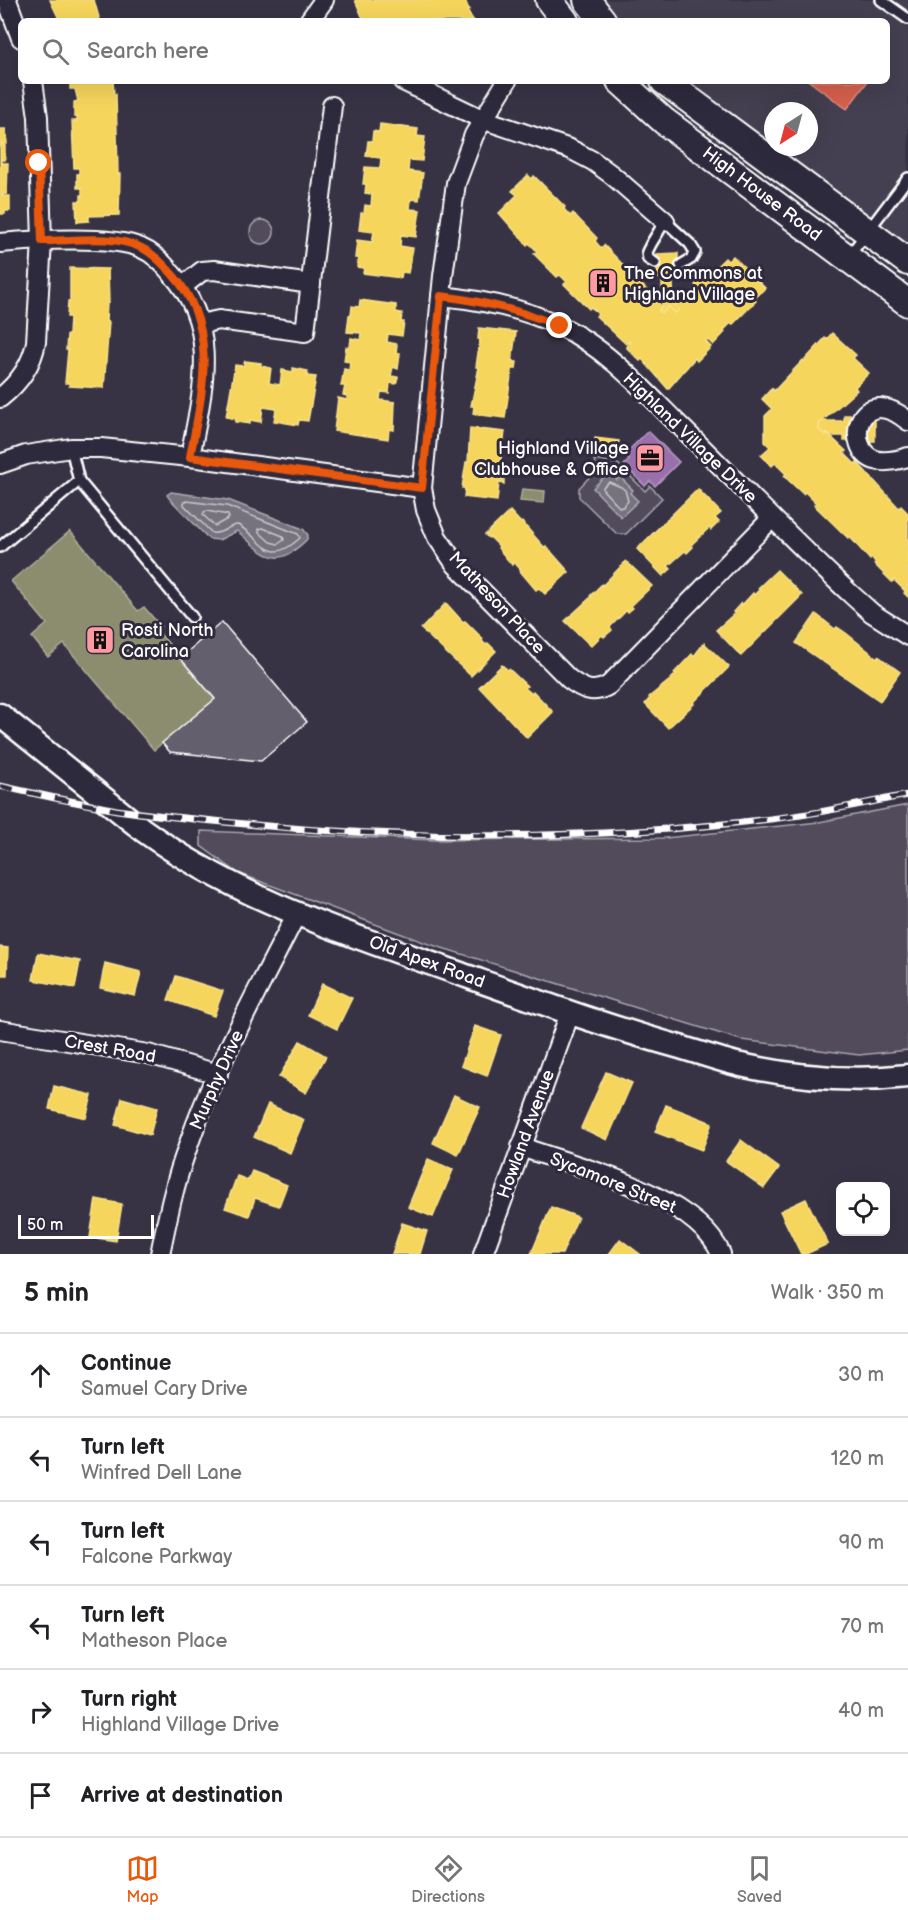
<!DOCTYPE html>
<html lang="en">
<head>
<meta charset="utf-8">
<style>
  :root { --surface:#fff; --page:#f6f6f6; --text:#202124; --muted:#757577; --line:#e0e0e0; --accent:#ea580c }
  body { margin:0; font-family:"Balsamiq Sans",sans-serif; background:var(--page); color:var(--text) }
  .controls { position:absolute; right:18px; bottom:18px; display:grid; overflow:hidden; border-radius:9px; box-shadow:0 6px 24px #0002 }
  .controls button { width:54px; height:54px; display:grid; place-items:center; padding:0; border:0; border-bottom:2px solid var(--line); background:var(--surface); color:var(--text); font:30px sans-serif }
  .compass { position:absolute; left:764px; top:102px; width:54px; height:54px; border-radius:50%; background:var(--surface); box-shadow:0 6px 24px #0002; rotate:216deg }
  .scale { position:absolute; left:18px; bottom:15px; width:136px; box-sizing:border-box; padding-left:6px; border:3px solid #fff; border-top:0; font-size:16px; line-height:21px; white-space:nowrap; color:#fff; -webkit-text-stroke:4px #2f2a3d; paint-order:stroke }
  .stop { position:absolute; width:18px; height:18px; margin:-14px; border:4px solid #ea580c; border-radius:50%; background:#fff }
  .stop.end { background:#ea580c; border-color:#fff; box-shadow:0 2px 6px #0008 }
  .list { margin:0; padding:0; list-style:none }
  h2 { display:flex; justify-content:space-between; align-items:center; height:78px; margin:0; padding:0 24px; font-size:26px }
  h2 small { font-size:20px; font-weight:400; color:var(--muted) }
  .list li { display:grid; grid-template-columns:39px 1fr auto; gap:18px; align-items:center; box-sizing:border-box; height:84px; padding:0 24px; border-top:2px solid var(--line) }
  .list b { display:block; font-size:22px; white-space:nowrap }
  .list p { margin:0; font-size:20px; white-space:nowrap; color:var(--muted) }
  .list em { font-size:20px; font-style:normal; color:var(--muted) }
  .icon { flex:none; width:33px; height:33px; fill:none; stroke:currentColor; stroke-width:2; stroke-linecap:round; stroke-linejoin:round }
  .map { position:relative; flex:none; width:908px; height:1254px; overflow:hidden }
  .search { position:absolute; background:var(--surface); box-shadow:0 6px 24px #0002; left:18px; right:18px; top:18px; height:66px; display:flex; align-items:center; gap:15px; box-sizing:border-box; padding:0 21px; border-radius:9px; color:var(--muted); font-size:22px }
  .sheet { height:582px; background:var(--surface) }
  nav { display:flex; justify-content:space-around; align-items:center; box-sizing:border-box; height:84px; border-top:2px solid var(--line); background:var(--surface); font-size:16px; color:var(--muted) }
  nav a { display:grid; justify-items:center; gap:3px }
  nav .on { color:var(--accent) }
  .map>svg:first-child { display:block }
</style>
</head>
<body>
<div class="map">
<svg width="908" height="1254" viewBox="0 0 908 1254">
  <rect width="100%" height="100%" fill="#373345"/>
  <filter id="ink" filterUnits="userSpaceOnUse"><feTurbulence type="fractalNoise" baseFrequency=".0167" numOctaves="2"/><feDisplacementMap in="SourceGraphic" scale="12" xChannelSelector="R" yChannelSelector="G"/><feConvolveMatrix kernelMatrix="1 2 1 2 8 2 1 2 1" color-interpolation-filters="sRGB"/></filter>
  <g filter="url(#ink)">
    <path fill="#444051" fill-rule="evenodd" d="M587,0H908V260L667,81H887V21H603ZM773,111H809V147H773Z"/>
    <g fill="#514c5c" stroke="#a8a6ae" stroke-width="1.5">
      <circle cx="262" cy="232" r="12"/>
      <polygon points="594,460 617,463 645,491 650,486 662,498 626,534 617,534 579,497 579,488 598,468"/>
      <polygon points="908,805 908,1050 859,1055 741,1040 426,943 238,873 201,846 201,831 435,840 665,838 819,822"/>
    </g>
    <g fill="#76737f" stroke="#adabb2" stroke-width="1.5">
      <polygon points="609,472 617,480 620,477 633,490 630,493 638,501 621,517 593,488"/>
      <path d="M171,492L228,500L303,529L308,535L307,539C303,544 297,548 292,552C270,568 253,543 237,531L219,540L209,539L169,498L167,495Z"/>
    </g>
    <g fill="#f6d55c" stroke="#f9e28d" stroke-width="1.5">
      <polygon points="50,0 94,0 100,21 60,21"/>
      <polygon points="355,0 465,0 469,10 467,11 474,21 364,21"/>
      <polygon points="70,81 113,81 114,94 116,94 118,174 120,174 119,215 89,216 89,221 77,222 76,201 81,201 81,195 82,195 82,188 77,188 77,174 79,174 79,168 74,168 72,121 77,121 77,117 74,117 74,102 78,101 75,89 70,89"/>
      <polygon points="380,124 418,129 417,136 425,137 422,161 409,160 408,171 423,173 419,200 411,199 410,209 420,210 416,237 401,235 400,246 413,248 408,273 402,272 401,278 363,273 364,268 357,267 358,258 355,258 357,240 372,242 374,232 359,230 361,213 364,213 365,205 371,206 372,194 365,193 366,184 363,184 365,167 380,168 381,158 366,156 368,141 372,141 373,131 379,132"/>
      <polygon points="0,129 6,129 7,144 2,144 5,146 5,160 1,160 1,163 8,163 7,194 3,194 3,196 10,196 10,211 5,211 5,214 0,214"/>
      <polygon points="528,175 532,179 534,176 565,207 564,209 570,216 573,213 597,238 595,241 601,248 604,245 627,269 625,271 634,280 636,278 662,307 659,310 662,313 669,306 675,313 679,310 674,305 686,294 688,296 697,287 695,285 707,272 709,274 725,258 728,261 733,256 765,288 754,299 756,301 733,324 731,323 724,330 725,332 713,345 708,340 706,342 711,347 697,361 695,358 668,389 642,359 640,361 626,347 630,342 629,341 626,344 596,316 598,314 591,307 589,309 564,284 567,282 560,275 557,277 534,254 537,251 529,243 527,245 499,213 517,195 512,191"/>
      <polygon points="678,253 678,278 673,278 673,284 674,305 679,310 675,313 669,306 662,313 659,310 662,307 662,278 657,278 657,254"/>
      <polygon points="70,268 108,269 109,303 107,303 106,321 109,322 104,388 69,386 69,383 65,383 68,350 66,350 67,335 69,335 70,317 67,317 68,301 70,301"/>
      <polygon points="360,300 396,305 396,312 402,313 401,322 404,322 402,336 388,334 387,342 397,344 396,353 400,353 398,369 393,367 391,376 398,377 396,384 390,383 389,393 381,392 380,400 395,402 394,430 389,429 388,439 334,431 338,398 347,400 347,396 343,395 345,386 341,386 344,369 349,370 350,362 344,361 346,347 350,347 351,338 360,340 361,333 347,332 349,315 351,315 352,306 359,307"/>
      <polygon points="479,328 516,332 512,361 517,362 516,369 512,369 505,418 473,414 474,406 471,406 479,367 476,367 480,339 478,339"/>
      <polygon points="832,333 856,355 853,358 869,373 855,387 857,390 819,424 819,429 825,435 827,433 846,451 844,453 855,464 857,462 899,508 901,506 908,513 908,597 904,593 905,591 894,580 892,582 874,564 876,563 872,558 870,560 849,536 848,538 814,505 816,503 805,492 803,494 784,476 786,474 775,463 772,466 761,455 770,447 765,442 765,416 772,409 762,399 772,388 774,391 803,360 804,361 825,338 826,340"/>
      <polygon points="245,361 261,363 261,366 271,368 269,383 280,385 282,370 293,372 293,368 308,371 307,376 316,377 308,421 299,420 298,425 274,421 276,409 263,407 261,422 250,420 250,424 235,422 236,419 226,417 235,365 243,366"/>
      <polygon points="844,415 875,415 875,441 844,441 844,436 830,436 827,433 825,435 819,429 819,424 822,421 844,421"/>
      <polygon points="470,428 505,432 500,465 502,466 501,476 504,477 504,484 499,483 497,501 464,497 465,488 462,488 466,462 468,462"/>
      <polygon points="595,438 619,441 617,458 593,455"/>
      <polygon points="698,489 721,513 715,518 719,522 711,530 709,528 691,545 693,547 687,553 685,551 668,566 671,569 663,576 637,549"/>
      <polygon points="510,511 521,523 522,522 544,547 546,546 569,572 545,594 539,588 536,590 520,571 521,570 514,562 512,565 498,548 499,546 490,537 489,538 485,535"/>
      <polygon points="626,561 652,586 631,606 633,608 628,612 626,611 610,627 612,630 604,637 602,635 591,646 565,621 591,597 590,596 602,584 603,585"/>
      <polygon points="777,570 802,595 741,656 716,630 735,613 733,612 741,603 742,605 753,593 754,595 760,589 758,588"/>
      <polygon points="446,603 463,622 465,621 483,639 482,641 486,645 488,643 496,651 471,676 421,629"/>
      <polygon points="816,614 835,629 837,627 846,633 877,658 878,656 900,672 880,701 796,643"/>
      <polygon points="704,643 729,667 693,703 694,704 668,728 645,704 650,698 649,697 670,680 676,674 674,673 692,654 694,656"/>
      <polygon points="502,665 508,670 509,669 527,686 525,688 531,693 533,691 553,712 527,738 479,687"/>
      <polygon points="0,947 8,948 7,975 0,975"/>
      <polygon points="38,953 80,961 75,988 33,980"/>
      <polygon points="105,963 141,972 135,996 100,988"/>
      <polygon points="176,976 223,991 214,1016 168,1000"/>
      <polygon points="322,984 352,998 337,1029 308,1015"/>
      <polygon points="475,1026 501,1035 487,1076 461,1066"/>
      <polygon points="300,1041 326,1056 306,1093 279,1077"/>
      <polygon points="606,1072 632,1083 607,1140 581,1128"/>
      <polygon points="54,1086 92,1095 86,1118 49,1109"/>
      <polygon points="454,1095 480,1107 458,1155 433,1143"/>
      <polygon points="122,1098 157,1108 150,1135 115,1125"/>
      <polygon points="268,1104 304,1120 290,1153 254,1137"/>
      <polygon points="666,1105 712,1123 702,1150 655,1132"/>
      <polygon points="741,1140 779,1168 764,1188 726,1161"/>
      <polygon points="428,1159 453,1170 433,1217 408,1207"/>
      <polygon points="252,1171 287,1185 279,1206 255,1198 249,1216 225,1208 237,1176 248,1180"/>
      <polygon points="96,1199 122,1204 116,1241 90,1237"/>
      <polygon points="806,1199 828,1244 806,1254 801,1254 780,1211"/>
      <polygon points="551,1207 578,1217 562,1254 531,1254"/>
      <polygon points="402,1223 427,1231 420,1254 392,1254"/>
      <polygon points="620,1239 640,1254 609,1254"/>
    </g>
    <polygon fill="#d6604d" stroke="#e29082" stroke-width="1.5" points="809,81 868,81 847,109"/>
    <polygon fill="#9970ab" stroke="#b89bc4" stroke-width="1.5" points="648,431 679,462 655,486 650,481 645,486 624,465 629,460 624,455"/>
    <g fill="#8c8c6e" stroke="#aeae9a" stroke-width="1.5">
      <polygon points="522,489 545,491 544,503 520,501"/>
      <polygon points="70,531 138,611 144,607 161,627 157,630 215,699 154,750 64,644 48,657 32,637 47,624 11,581"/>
    </g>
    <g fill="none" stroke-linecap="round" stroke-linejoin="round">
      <g stroke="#c8c7cc" stroke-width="1.5">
        <polygon points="609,482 621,487 625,490 628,501 623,507 619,507 603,490 603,487"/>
        <path d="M187,501L227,506L298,534L300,538C268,567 265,541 238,525C228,525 222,535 212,533L184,505V502Z"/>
        <polygon points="207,511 228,515 229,518 215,526 203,515 204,512"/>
        <polygon points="263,528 283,536 284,540 278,544 270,542 259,532 259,529"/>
      </g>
    </g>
    <polygon fill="#635f6d" stroke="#fff" stroke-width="1.5" points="222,622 307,722 261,761 170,752 162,743 215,699 180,658"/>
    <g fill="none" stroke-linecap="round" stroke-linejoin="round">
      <g stroke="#fff" stroke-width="14">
        <g id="service">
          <polyline points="881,0 908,19"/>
          <polyline points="849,256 908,178"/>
          <polyline points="655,263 648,259 647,252 651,244 665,221 690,244 695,252 691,259 681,265"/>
          <polyline points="71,448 79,481 192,617"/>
          <polyline points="0,547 79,481"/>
        </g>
      </g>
      <g stroke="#fff" stroke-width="22">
        <g id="minor">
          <polyline points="7,0 21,38"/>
          <polyline points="309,21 324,0"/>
          <polyline points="403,81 482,119 570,149 593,161 612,175 665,221"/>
          <path d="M507,81L474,135L456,183L443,276L422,488L426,510L437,537L456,565L569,679C582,689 594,695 609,685L772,518"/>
          <path d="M0,243C33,240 113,235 141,248C153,253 164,264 172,274C221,328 202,393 190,457"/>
          <polyline points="183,286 202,271 214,270 311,284"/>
          <path d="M441,296C481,300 523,308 560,326C603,346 642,388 675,421C735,479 792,540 853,596L872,613L908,636"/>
          <polyline points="200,324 219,320 305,332 332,106"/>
          <path d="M0,398C19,383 32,365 36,342L42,241L38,117L33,81"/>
          <path d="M908,421C857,380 843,449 875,460C885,463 898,460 908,457"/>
          <polyline points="0,464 26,455 71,448 101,448 190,457 422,488"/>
          <polyline points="0,1030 148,1054 218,1074"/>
          <path d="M521,1147C578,1167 696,1195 721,1254"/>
          <path d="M160,1254C167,1220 174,1185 186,1152C212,1073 258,990 296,915"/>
          <polyline points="483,1254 570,1013"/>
        </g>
      </g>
      <g stroke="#fff" stroke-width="27">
        <path id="tertiary" d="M0,715L143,830C244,903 353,935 469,977C539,1002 608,1027 680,1047C700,1053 720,1060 741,1065C794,1077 853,1082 908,1076"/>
      </g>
      <g stroke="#fff" stroke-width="30">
        <g id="secondary">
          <polyline points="549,0 565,21"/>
          <polyline points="587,0 603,21"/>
          <polyline points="620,81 664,121 908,303"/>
          <polyline points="664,81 908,262"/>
        </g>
      </g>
      <use href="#service" stroke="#2f2a3d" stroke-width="9"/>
      <use href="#minor" stroke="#2f2a3d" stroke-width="18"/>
      <use href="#tertiary" stroke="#2f2a3d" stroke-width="22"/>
      <use href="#secondary" stroke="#2f2a3d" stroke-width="26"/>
      <g stroke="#fff" stroke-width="7">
        <path id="rail" d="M0,786C39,795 78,803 117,810C159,816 202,820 245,824C424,841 607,840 786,817C827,812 868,802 908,795"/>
      </g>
      <use href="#rail" stroke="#2f2a3d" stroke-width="4.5" stroke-dasharray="14" stroke-linecap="butt"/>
    </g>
  </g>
  <g fill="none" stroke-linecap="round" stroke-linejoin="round" filter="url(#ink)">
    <path stroke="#ea580c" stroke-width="8" d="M39,163L42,241C73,241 113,234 142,248C154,254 164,265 173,275C220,327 202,394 190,457L422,488L441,296C483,301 521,311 560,326"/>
  </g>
  <defs>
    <g id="building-square" transform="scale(1.5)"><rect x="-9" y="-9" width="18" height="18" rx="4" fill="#ff9aa2" stroke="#2f2a3d"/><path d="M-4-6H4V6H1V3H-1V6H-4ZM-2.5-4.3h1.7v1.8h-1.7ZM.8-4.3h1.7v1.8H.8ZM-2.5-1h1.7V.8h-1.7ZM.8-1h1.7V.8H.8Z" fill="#111"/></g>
    <g id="office-square" transform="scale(1.5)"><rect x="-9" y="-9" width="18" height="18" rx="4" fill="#ff9aa2" stroke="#2f2a3d"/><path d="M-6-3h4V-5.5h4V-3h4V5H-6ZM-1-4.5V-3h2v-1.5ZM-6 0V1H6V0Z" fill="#111"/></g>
  </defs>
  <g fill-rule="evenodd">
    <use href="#building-square" x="603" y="283"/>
    <use href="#office-square" x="650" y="458"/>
    <use href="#building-square" x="100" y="640"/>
  </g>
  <g text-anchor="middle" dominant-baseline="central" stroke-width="6" stroke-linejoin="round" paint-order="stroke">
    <g font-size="18" fill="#fff" stroke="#2f2a3d">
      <text transform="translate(762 194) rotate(37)">High House Road</text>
      <text transform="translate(690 438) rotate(44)">Highland Village Drive</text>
      <text transform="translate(497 603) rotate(47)">Matheson Place</text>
      <text transform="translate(427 962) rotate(20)">Old Apex Road</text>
      <text transform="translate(110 1049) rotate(10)">Crest Road</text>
      <text transform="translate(217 1080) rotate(-66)">Murphy Drive</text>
      <text transform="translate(526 1134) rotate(-70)">Howland Avenue</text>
      <text transform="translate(613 1183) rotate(22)">Sycamore Street</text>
    </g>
    <g font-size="18" fill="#fff" stroke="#2f2a3d" text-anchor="start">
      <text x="624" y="273">The Commons at<tspan x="624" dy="21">Highland Village</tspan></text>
      <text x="629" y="448" text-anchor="end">Highland Village<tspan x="629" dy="21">Clubhouse &amp; Office</tspan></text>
      <text x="121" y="630">Rosti North<tspan x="121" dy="21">Carolina</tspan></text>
    </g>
  </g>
</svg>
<div class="controls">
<button><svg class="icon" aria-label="locate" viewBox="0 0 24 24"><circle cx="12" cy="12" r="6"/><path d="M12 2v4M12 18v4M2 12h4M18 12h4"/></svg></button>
</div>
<svg class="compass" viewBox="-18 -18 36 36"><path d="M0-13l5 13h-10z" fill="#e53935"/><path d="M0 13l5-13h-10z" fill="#757577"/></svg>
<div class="scale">50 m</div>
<div class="stop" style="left:39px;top:163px"></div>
<div class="stop end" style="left:560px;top:326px"></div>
<div class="search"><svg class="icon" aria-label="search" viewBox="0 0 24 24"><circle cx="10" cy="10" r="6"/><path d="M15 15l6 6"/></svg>Search here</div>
</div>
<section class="sheet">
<h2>5 min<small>Walk · 350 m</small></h2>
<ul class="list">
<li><svg class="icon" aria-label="ahead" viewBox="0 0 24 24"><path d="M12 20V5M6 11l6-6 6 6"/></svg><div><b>Continue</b><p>Samuel Cary Drive</p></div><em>30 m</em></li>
<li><svg class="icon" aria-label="left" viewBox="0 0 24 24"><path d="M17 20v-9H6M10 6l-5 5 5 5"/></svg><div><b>Turn left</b><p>Winfred Dell Lane</p></div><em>120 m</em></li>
<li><svg class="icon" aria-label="left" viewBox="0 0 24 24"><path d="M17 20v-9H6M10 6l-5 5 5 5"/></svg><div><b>Turn left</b><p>Falcone Parkway</p></div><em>90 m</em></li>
<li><svg class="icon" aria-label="left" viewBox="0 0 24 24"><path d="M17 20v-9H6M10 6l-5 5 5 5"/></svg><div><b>Turn left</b><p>Matheson Place</p></div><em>70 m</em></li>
<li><svg class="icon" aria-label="right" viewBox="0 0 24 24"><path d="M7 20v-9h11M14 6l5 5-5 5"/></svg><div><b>Turn right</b><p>Highland Village Drive</p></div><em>40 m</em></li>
<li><svg class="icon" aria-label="arrive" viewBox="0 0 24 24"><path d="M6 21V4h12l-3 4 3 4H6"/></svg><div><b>Arrive at destination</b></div></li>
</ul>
</section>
<nav>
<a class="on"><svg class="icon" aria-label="map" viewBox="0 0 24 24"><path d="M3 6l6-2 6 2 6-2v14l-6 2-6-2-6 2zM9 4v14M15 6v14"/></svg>Map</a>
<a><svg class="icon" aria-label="directions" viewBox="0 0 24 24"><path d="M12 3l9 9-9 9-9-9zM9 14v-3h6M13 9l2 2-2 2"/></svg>Directions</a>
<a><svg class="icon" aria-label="saved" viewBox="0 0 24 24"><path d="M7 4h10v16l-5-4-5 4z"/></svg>Saved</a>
</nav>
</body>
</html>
